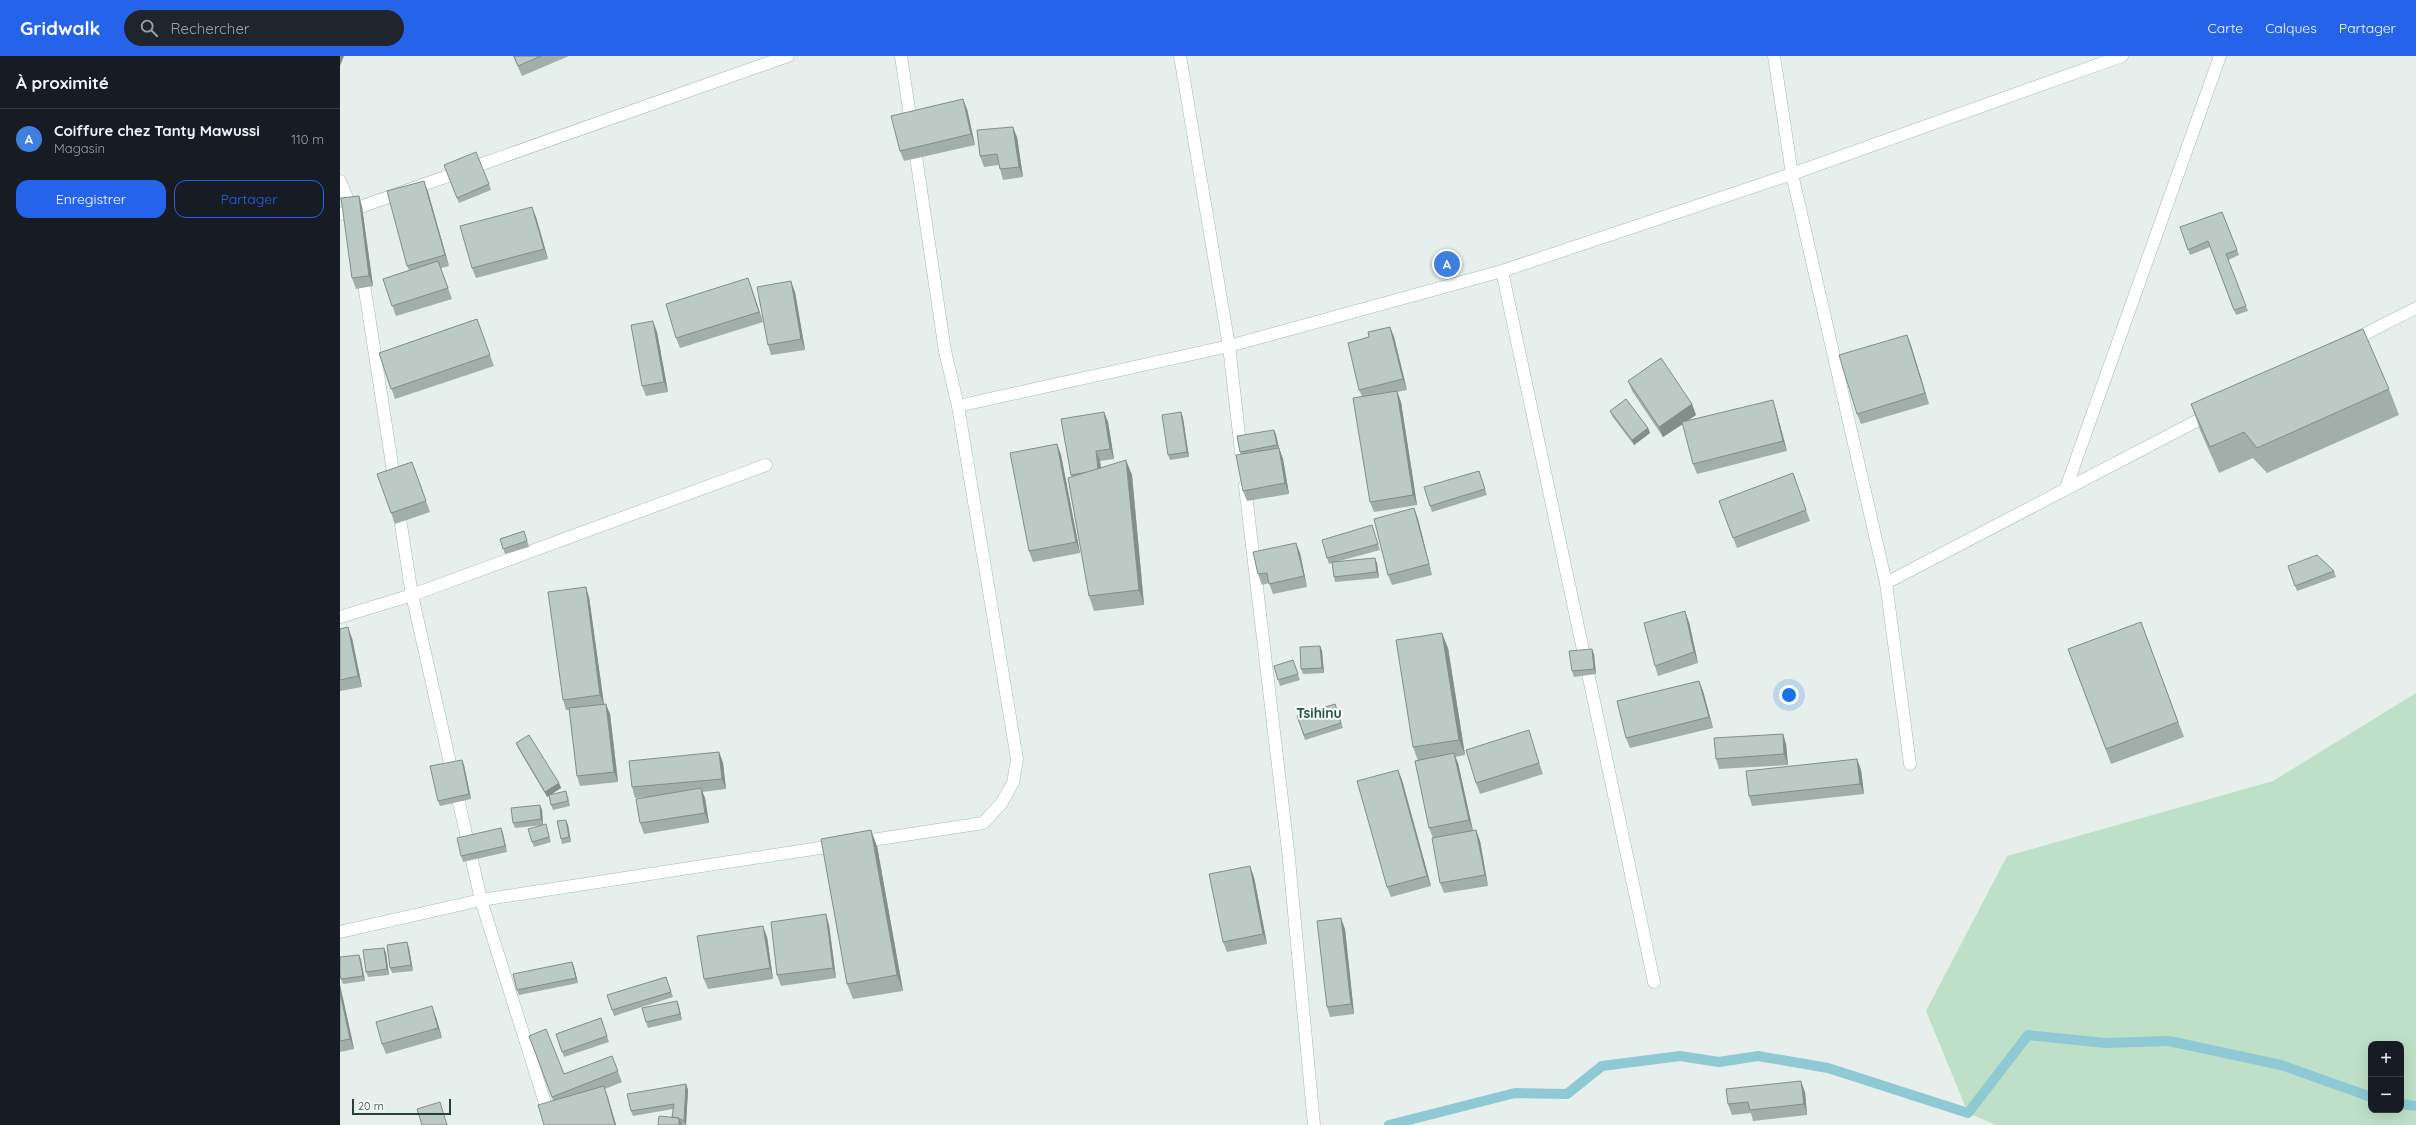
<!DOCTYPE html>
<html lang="fr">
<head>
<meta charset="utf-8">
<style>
  :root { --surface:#171b24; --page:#20242c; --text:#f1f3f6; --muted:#9ea1a6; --line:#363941; --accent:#2563eb }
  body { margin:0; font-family:Quicksand,sans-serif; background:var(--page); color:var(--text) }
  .controls { position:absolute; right:12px; bottom:12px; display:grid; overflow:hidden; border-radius:8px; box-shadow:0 4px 16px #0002 }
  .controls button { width:36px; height:36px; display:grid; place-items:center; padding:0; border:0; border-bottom:1px solid var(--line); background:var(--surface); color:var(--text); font:20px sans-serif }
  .scale { position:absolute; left:12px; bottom:10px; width:99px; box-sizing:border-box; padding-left:4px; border:2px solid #24423a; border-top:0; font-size:11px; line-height:14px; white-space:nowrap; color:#24423a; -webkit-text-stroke:3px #f7fbf9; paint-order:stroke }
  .you { position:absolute; left:1449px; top:639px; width:14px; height:14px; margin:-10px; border:3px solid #fff; border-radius:50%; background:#1a73e8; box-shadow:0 0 0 6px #1a73e833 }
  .badge { display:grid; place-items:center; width:26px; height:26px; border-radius:50%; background:var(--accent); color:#fff; font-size:13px; font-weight:700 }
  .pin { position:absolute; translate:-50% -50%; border:2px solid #fff; box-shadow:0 1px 4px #0006 }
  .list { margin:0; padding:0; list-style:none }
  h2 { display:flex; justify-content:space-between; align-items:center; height:52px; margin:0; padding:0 16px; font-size:17px }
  h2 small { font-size:13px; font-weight:400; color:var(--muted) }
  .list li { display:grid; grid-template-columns:26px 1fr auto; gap:12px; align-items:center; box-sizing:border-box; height:60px; padding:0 16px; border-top:1px solid var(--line) }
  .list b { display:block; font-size:15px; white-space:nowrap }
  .list p { margin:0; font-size:13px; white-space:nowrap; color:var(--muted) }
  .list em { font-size:13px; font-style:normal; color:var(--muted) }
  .actions { display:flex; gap:8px; padding:12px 16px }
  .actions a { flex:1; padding:9px 0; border:1px solid var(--accent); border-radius:12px; text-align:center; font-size:14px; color:var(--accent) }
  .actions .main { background:var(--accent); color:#fff }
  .icon { flex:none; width:22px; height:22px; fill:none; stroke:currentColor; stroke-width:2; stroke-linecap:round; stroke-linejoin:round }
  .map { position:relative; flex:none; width:2076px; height:1069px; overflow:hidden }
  header { display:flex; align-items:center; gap:24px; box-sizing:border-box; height:56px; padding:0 20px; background:var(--accent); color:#fff }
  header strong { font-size:19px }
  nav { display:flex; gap:22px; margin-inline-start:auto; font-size:14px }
  .search { width:280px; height:36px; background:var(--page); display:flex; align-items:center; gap:10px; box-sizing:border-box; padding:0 14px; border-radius:22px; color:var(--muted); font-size:15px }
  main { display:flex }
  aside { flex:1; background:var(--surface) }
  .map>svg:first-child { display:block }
</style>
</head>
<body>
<header>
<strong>Gridwalk</strong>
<div class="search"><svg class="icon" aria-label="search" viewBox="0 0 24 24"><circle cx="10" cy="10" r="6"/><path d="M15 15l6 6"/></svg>Rechercher</div>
<nav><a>Carte</a><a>Calques</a><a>Partager</a></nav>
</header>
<main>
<aside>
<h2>À proximité<small></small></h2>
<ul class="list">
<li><span class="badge" style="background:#3f7fe0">A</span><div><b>Coiffure chez Tanty Mawussi</b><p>Magasin</p></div><em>110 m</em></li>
</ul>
<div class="actions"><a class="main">Enregistrer</a><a>Partager</a></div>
</aside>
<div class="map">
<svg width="2076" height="1069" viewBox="0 0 2076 1069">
  <rect width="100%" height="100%" fill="#e6efeb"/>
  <path fill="#bfe0c8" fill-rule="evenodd" d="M2076,637V1069H1656L1628,1057L1586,955L1667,800L1933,725ZM2031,988H2061V1054H2031Z"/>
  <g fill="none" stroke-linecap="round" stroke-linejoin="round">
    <g stroke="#8ec9d4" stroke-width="10">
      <polyline points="2061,1048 2076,1050"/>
      <polyline points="1049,1069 1175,1037 1227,1038 1262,1010 1340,1000 1379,1006 1418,1000 1488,1012 1628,1057 1688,979 1765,987 1829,985 1941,1009 2031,1041"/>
    </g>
    <g stroke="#a8b8b2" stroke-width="13">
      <g id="minor">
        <polyline points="840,0 889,290 901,396"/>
        <polyline points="1434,0 1452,118 1546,527 1870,358"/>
        <polyline points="0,125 13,156"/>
        <polyline points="0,158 448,0"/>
        <polyline points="22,215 55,428"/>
        <polyline points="1162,215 1314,926"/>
        <polyline points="2011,285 2076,252"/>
        <polyline points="618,350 889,290 1162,215 1452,118 1782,0"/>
        <polyline points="905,430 949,803 974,1069"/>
        <polyline points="1726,432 1880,0"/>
        <polyline points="58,450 72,539 141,844 212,1069"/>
        <polyline points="1546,527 1570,708"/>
        <polyline points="0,561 72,539 426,409"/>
        <polyline points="519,786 643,767 661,748 673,727 677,703 618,350 605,295 561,0"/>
        <polyline points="0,876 141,844 499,789"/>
      </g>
    </g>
    <use href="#minor" stroke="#fff" stroke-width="12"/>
  </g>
  <g fill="#a1aea9">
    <polygon points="173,0 229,0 182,20"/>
    <polygon points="627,53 635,89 564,105 560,95"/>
    <polygon points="677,81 683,121 663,124 660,113 659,109 644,111 640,100"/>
    <polygon points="104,109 149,128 151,134 119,147"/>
    <polygon points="84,125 88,136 109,210 101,212 112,243 56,260 43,223 69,214 67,210"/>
    <polygon points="19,140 22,151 33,230 16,233 12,222"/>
    <polygon points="192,151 196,161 208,203 136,222 132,212"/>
    <polygon points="1882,156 1899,199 1888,204 1908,255 1896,259 1870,191 1850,199 1840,171"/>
    <polygon points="408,222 423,266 340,292 336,282"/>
    <polygon points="455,236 465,294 431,299 428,289"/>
    <polygon points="137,263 154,310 55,343 39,297"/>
    <polygon points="1050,271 1054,281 1067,334 1057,336 1061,346 1077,449 1034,456 1030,446 1022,340 1019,334 1029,281"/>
    <polygon points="317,276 328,336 306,340 302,330"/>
    <polygon points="1567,279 1589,348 1521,368 1517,358"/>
    <polygon points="1288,325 1352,348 1356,359 1346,365 1436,354 1447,395 1357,418 1353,408 1343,368 1323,381 1292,335"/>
    <polygon points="2049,333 2059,359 1927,417 1913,402 1879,417 1860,374 1851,348"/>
    <polygon points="1270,355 1308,372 1310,377 1294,389 1272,360"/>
    <polygon points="764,356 768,366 774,403 760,405 761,412 792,419 804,549 754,555 749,540 731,419"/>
    <polygon points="841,356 843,362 849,401 830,404 828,399"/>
    <polygon points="934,374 936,379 939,392 943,403 949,438 907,445 903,435 901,399 900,396"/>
    <polygon points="717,388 721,399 740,497 693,506 689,495"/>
    <polygon points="72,406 90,456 55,468 37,418"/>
    <polygon points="1139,415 1147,439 1092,456 1090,450"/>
    <polygon points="1453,417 1470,465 1397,492 1379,445"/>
    <polygon points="1074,452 1078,463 1092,519 1052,529 1048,519"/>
    <polygon points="1032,469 1040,494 999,505 1037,507 1039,522 995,526 994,521 992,507 989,508 987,502"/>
    <polygon points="184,475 189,491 165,498 160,483"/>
    <polygon points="956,487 960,497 967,531 933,538 929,527 922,529 918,518"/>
    <polygon points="1948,510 1994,515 1996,521 1957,535"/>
    <polygon points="249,541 264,648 270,658 278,726 240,730 237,720 229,654 226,654 223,644"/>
    <polygon points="1349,566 1358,607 1318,620 1315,610"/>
    <polygon points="1801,566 1844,681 1771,708 1728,593"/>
    <polygon points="0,573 12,582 22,631 0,635"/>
    <polygon points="980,590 982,595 984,617 963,618 961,613"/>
    <polygon points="1108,592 1125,699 1115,701 1118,707 1133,775 1136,774 1140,785 1148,830 1104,837 1100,827 1093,782 1089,772 1078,705 1073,691"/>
    <polygon points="1254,598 1256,618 1234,621 1232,615"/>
    <polygon points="953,604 960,624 940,630 934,610"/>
    <polygon points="1359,625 1363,635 1373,672 1290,692 1286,682"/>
    <polygon points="995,648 1003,672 965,684 957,660"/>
    <polygon points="1443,678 1446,688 1448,709 1379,713 1376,703"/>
    <polygon points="1192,685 1203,718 1140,738 1136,727"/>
    <polygon points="176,687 219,727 221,732 210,739 228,740 230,750 213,754 211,749 209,739 207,741 178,692"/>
    <polygon points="379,696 383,707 386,733 362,736 365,742 369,767 304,778 300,767 307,741 295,742 292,731"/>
    <polygon points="1517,703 1521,714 1524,738 1412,750 1409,740"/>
    <polygon points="124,709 131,743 100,750 98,745"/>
    <polygon points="1058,714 1062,724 1091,830 1051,841 1047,831"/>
    <polygon points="200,749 202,754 203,769 175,772 173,767"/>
    <polygon points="206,768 211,786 194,791 192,786"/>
    <polygon points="228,769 231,786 222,788 221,783"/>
    <polygon points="161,772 167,796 123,806 121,800"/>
    <polygon points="537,790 563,935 513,943 507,928"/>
    <polygon points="914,821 927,888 887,896 883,886"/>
    <polygon points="489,869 496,922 441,930 437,919"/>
    <polygon points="1005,873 1014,958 990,961 987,951"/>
    <polygon points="427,881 433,923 368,933 364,923"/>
    <polygon points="44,892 46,897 49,919 28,921 26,916"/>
    <polygon points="69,892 73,915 52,917 50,912"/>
    <polygon points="19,899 21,904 25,925 3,928 1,923"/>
    <polygon points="232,906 234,911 238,927 179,939 177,934"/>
    <polygon points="326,921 333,941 274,960 267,939"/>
    <polygon points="0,929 14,993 0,996"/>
    <polygon points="337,945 342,964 308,972 306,966"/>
    <polygon points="96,961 102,982 46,998 42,988"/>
    <polygon points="261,962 269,986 224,1001 216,978"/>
    <polygon points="189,980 224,1018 272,1000 282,1026 265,1033 276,1069 204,1069 213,1044"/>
    <polygon points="346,1028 348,1034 346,1069 342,1069 332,1061 333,1053 293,1060 291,1055"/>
    <polygon points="1465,1036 1467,1059 1413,1065 1411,1057 1392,1059 1388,1048"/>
  </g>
  <g fill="#838d89">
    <polygon points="0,0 4,0 0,10"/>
    <polygon points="623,43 627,53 635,89 631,78"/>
    <polygon points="673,71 677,81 683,121 679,111"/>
    <polygon points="84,125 88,136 109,210 105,199"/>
    <polygon points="19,140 22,151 33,230 29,220"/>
    <polygon points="192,151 196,161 208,203 204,193"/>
    <polygon points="408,222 412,233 423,266 419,256"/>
    <polygon points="451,225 455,236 465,294 461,283"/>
    <polygon points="313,265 317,276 328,336 324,326"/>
    <polygon points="1050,271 1054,281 1067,334 1063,323"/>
    <polygon points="1567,279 1571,289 1589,348 1585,337"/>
    <polygon points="1057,335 1061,346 1077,449 1073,439"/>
    <polygon points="1433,344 1436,354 1447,395 1443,385"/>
    <polygon points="1352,348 1356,359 1323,381 1319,371"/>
    <polygon points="764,356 768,366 774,403 770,393"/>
    <polygon points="841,356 843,362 849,401 847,396"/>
    <polygon points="1308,372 1310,377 1294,389 1292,384"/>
    <polygon points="934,374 936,379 939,392 943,403 949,438 945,427 939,394 937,389"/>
    <polygon points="717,388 721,399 740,497 736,486"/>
    <polygon points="756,395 760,405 762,425 759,414"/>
    <polygon points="786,404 792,419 804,549 799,534"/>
    <polygon points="1074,452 1078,463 1092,519 1089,508"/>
    <polygon points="956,487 960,497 967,531 964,520"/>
    <polygon points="1035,502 1037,507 1039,522 1037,516"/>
    <polygon points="246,531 249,541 264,649 260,639"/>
    <polygon points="1345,555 1349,566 1358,607 1354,596"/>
    <polygon points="8,571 12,582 22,631 18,620"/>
    <polygon points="1102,577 1108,592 1125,699 1119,684"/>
    <polygon points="980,590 982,595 984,617 982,612"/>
    <polygon points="1252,593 1254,598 1256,618 1254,613"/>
    <polygon points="1359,625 1363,635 1373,672 1369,661"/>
    <polygon points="266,648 270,658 278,726 274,716"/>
    <polygon points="1443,678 1446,688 1448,709 1444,698"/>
    <polygon points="379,696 383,707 386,733 382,723"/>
    <polygon points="1114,697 1118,707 1133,775 1129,764"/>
    <polygon points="1517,703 1521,714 1524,738 1520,728"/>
    <polygon points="122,704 124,709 131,743 129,738"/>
    <polygon points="1058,714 1062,724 1091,830 1087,820"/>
    <polygon points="219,727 221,732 207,741 205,736"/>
    <polygon points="361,732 365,742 369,767 365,757"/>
    <polygon points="200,749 202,754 203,769 201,763"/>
    <polygon points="226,764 228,769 231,786 229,781"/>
    <polygon points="161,772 163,777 167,796 165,790"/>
    <polygon points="531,774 537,790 563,935 557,919"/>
    <polygon points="1136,774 1140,785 1148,830 1145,819"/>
    <polygon points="910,810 914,821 927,888 923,878"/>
    <polygon points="486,858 489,869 496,922 493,912"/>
    <polygon points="1001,862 1005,873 1014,958 1011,948"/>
    <polygon points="423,870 427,881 433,923 430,912"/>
    <polygon points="67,886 69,892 73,915 71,909"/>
    <polygon points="44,892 46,897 49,919 47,913"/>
    <polygon points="19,899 21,904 25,925 23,920"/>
    <polygon points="232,906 234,911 238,927 236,922"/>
    <polygon points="0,929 14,993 10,983 0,936"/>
    <polygon points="337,945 339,950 342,964 340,958"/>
    <polygon points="92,950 96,961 102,982 98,972"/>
    <polygon points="1461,1025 1465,1036 1467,1059 1464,1048"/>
    <polygon points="346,1028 348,1034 346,1069 344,1065"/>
    <polygon points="264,1030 268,1041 276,1069 275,1069"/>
    <polygon points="339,1062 342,1069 339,1069"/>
  </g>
  <g fill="#bbcac4" stroke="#838d89">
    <polygon points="174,0 201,0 178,10"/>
    <polygon points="623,43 631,78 560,95 551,60"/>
    <polygon points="673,71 679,111 660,113 657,98 640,100 637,74"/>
    <polygon points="136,96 149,128 117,142 104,109"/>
    <polygon points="84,125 105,199 67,210 47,135"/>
    <polygon points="19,140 29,220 12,222 1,142"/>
    <polygon points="192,151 204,193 132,212 120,170"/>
    <polygon points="1882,156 1897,194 1886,198 1906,250 1894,254 1868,185 1848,194 1840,171"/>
    <polygon points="98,205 108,232 52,250 43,223"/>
    <polygon points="408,222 419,256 336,282 326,248"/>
    <polygon points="451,225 461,283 428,289 417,231"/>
    <polygon points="137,263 150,299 51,333 39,297"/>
    <polygon points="313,265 324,326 302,330 291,269"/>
    <polygon points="1050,271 1063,323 1019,334 1008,287 1029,281 1028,276"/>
    <polygon points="2023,273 2049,333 1917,392 1904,376 1870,391 1851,348"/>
    <polygon points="1567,279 1585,337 1517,358 1499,299"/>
    <polygon points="1321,302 1352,348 1319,371 1288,325"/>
    <polygon points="1057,335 1073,439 1030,446 1013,342"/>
    <polygon points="1286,343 1308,372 1292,384 1270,355"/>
    <polygon points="1433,344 1443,385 1353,408 1342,366"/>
    <polygon points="764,356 770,393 756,395 758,413 748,416 731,419 721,363"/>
    <polygon points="841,356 847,396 828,399 822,359"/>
    <polygon points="934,374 937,389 900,396 897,380"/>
    <polygon points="717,388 736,486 689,495 670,397"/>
    <polygon points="939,392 945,427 903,435 896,399"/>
    <polygon points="786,404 799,534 749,540 728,422"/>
    <polygon points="72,406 86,445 51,457 37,418"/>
    <polygon points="1139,415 1145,433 1090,450 1084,431"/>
    <polygon points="1453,417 1466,454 1393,482 1379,445"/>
    <polygon points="1074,452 1089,508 1048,519 1034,463"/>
    <polygon points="1032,469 1038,488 987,502 982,484"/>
    <polygon points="184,475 187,485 163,493 160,483"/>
    <polygon points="956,487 964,520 929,528 927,517 918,518 913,496"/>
    <polygon points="1977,499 1994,515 1955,530 1948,510"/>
    <polygon points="1035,502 1037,516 994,521 992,506"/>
    <polygon points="246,531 260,639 223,644 208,536"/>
    <polygon points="1345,555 1354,596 1315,610 1304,567"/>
    <polygon points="1801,566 1838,666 1766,693 1728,593"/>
    <polygon points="8,571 18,620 0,624 0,573"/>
    <polygon points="1102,577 1119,684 1073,691 1056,584"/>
    <polygon points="980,590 982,612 961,613 960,591"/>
    <polygon points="1252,593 1254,613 1232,615 1229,595"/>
    <polygon points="953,604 958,618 938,624 934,610"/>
    <polygon points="1359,625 1369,661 1286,682 1277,645"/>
    <polygon points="266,648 274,716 237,720 229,652"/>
    <polygon points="995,648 1001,667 964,679 957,660"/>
    <polygon points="1189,674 1199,707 1136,727 1126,694"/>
    <polygon points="1443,678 1444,698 1376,703 1374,682"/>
    <polygon points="189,679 219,727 205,736 176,687"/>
    <polygon points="379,696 382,723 292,731 289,705"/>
    <polygon points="1114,697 1129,764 1089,772 1075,705"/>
    <polygon points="1517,703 1520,728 1409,740 1406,715"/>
    <polygon points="122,704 129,738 98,745 90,710"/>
    <polygon points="1058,714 1087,820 1047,831 1017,725"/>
    <polygon points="361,732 365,757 300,767 296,743"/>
    <polygon points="226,735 228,745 211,749 209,739"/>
    <polygon points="200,749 201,763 173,767 171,752"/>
    <polygon points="226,764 229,781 221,783 217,765"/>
    <polygon points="206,768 209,781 192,786 188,773"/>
    <polygon points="161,772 165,790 121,800 117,782"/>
    <polygon points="531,774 557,919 507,928 481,783"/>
    <polygon points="1136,774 1145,819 1100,827 1092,782"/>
    <polygon points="910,810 923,878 883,886 869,818"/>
    <polygon points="486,858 493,912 437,919 431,866"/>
    <polygon points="1001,862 1011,948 987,951 977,865"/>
    <polygon points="423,870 430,912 364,923 357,880"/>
    <polygon points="67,886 71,909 50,912 47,889"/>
    <polygon points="44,892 47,913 26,916 23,894"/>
    <polygon points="19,899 23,920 1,923 0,918 0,901"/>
    <polygon points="232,906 236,922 177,934 173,918"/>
    <polygon points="326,921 331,936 272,954 267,939"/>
    <polygon points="0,936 10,983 0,985"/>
    <polygon points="337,945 340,958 306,966 302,952"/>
    <polygon points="92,950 98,972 42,988 36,966"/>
    <polygon points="261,962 267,980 222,996 216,978"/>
    <polygon points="206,973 224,1018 272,1000 278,1015 212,1041 189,980"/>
    <polygon points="1461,1025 1464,1048 1410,1054 1408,1046 1388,1048 1386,1033"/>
    <polygon points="346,1028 344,1065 340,1063 339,1062 332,1061 334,1048 291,1055 287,1038"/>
    <polygon points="264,1030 275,1069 204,1069 198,1049"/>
    <polygon points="100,1046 107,1069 82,1069 77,1053"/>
    <polygon points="319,1060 339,1062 339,1069 318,1069"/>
  </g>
  <g text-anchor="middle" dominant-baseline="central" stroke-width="4" stroke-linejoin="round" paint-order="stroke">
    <g font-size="14" font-weight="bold" fill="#1f5548" stroke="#f7fbf9">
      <text x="979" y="657">Tsihinu</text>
    </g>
  </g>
</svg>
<div class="controls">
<button>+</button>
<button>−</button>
</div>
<div class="scale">20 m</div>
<div class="you"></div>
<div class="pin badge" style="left:1107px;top:208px;background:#3f7fe0">A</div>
</div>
</main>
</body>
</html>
